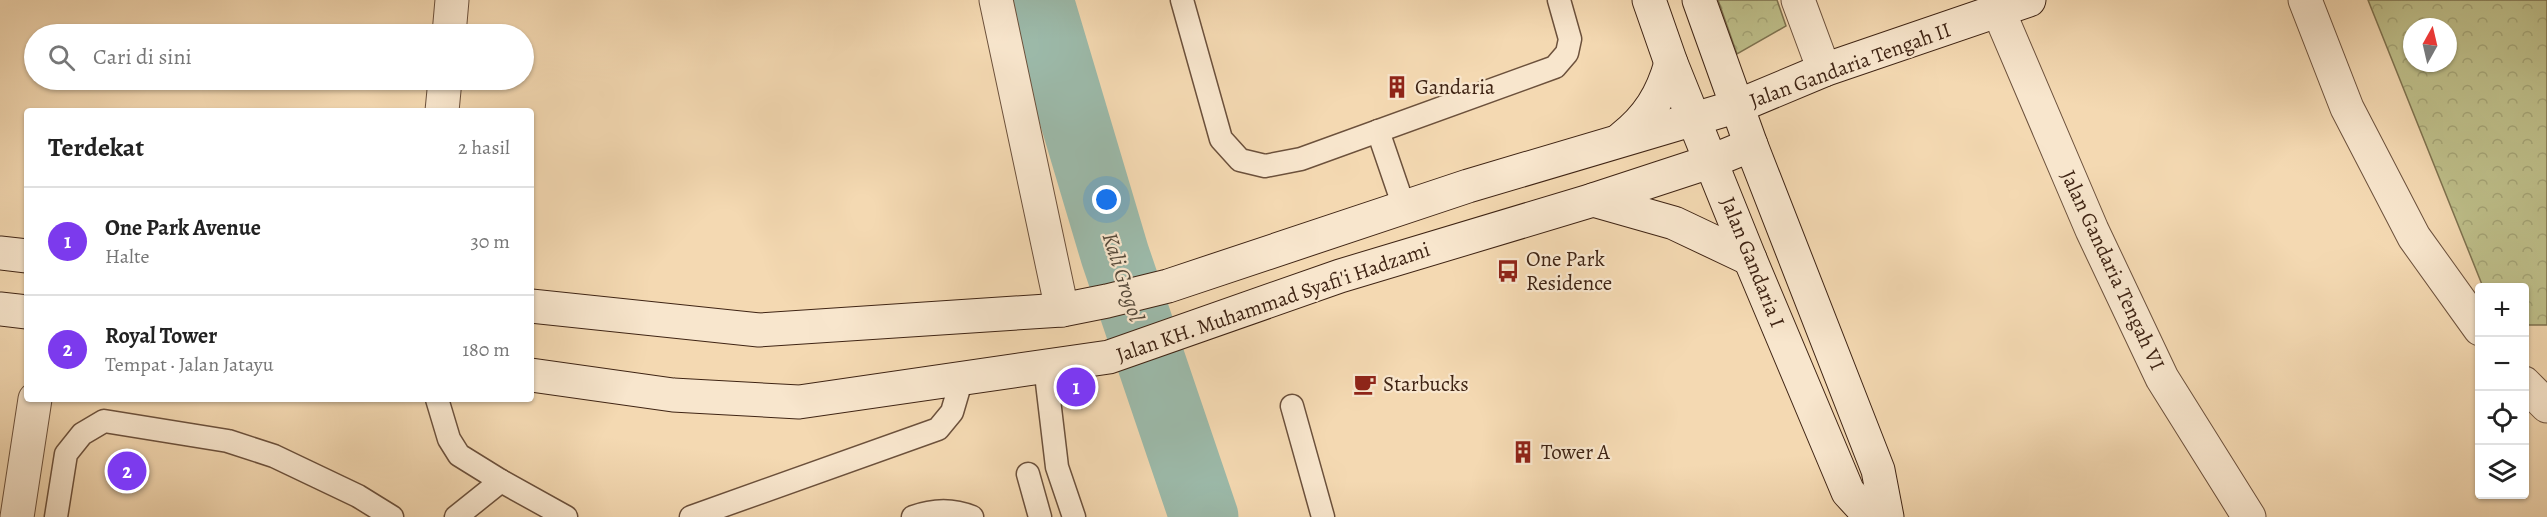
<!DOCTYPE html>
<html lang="id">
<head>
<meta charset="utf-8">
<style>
  :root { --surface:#fff; --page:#f6f6f6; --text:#222; --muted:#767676; --line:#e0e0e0; --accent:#7c3aed }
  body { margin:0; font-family:Alegreya,serif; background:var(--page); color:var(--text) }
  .controls { position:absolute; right:18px; bottom:18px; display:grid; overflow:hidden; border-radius:6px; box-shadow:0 2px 4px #0004 }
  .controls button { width:54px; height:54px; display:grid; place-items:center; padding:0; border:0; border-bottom:2px solid var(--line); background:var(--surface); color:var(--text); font:30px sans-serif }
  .compass { position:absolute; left:2403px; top:18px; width:54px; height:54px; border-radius:50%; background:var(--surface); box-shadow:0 2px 4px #0004; rotate:8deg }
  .you { position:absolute; left:1107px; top:200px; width:21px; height:21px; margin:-15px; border:4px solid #fff; border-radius:50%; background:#1a73e8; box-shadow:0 0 0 9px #1a73e833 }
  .badge { display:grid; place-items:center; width:39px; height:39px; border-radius:50%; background:var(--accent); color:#fff; font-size:20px; font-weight:700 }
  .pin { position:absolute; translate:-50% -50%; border:3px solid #fff; box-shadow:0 2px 6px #0006 }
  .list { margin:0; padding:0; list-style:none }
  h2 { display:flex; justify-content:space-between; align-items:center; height:78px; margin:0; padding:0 24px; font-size:26px }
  h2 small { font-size:20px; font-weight:400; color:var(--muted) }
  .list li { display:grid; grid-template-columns:39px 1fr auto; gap:18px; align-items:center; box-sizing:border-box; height:108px; padding:0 24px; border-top:2px solid var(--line) }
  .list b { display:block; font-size:22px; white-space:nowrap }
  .list p { margin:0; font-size:20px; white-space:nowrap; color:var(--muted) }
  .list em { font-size:20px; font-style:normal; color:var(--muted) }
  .icon { flex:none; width:33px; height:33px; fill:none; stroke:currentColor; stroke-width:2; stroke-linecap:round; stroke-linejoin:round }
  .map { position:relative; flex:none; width:2547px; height:517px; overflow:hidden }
  .search { position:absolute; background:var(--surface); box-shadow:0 2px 4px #0004; left:24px; top:24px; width:510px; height:66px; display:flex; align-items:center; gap:15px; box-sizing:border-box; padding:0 21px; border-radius:33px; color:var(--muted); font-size:22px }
  .panel { position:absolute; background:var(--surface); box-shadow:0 2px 4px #0004; left:24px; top:108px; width:510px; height:294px; border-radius:6px }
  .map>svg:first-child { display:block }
</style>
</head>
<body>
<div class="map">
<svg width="2547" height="517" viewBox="0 0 2547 517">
  <defs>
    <pattern id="forest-crowns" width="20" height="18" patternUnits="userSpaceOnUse" patternTransform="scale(1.5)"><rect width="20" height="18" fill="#bebf8a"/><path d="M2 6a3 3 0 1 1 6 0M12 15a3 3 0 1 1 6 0" fill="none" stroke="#a4a476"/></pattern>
  </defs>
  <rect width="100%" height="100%" fill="#f4d9b2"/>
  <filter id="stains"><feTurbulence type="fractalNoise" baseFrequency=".00333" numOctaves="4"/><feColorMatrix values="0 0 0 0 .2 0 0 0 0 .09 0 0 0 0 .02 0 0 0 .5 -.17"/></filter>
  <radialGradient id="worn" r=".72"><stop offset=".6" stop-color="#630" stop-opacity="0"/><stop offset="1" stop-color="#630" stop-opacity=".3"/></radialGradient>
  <g fill="url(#forest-crowns)" stroke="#7e724f" stroke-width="1.5" fill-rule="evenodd">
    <polygon points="1718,0 1777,0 1786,26 1737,54"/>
    <path d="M2368,0H2547V325H2525L2524,288L2483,287ZM2412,27H2448V63H2412Z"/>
  </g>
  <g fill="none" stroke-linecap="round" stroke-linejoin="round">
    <polyline stroke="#9cbaaa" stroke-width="69" points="1039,0 1115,255 1204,517"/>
    <g stroke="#6c513c" stroke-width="25">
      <g id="lane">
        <polyline points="1182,0 1221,139 1240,160 1265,166 1301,159 1555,67 1567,53 1570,39 1559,0"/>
        <polyline points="1378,131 1404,207"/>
        <polyline points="1045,366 1057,467 1074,517"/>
        <polyline points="437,399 449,439 459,455 501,481 566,517"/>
        <polyline points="1292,406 1323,517"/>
        <polyline points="1028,474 1040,517"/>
        <polyline points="56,517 66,454 82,434 104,421 228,441 274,456 358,496 392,517"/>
        <polyline points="456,517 501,481"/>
        <polyline points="691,517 938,429 952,412 962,378"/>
        <path d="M913,517C932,510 953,509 972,517"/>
      </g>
    </g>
    <g stroke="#6c513c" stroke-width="35">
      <g id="street">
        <polyline points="996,0 1062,310"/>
        <polyline points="1798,0 1824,70"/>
        <polyline points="2305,0 2347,108 2414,237 2480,329"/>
        <polyline points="1999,12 2092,230 2162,378 2249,517"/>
        <polyline points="449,34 452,0"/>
        <polyline points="442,111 445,80"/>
        <polyline points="2524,383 2547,406"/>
        <polyline points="17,517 35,399"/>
      </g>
    </g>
    <g stroke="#3f2414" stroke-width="35">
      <g id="secondary">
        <polyline points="1649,0 1671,63 1750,259 1848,492 1871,517"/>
        <polyline points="1699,0 1751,145 1878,470 1887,517"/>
        <path d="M1622,138C1648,118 1662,95 1671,63"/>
        <polyline points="1593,200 1674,223 1750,259"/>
        <polyline points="0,253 27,256"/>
        <polyline points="531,306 759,330 1062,310 1107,301 1168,286 1468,186 1738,106 1824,70 2029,0"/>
        <polyline points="0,309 27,312"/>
        <polyline points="531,375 673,395 799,402 1109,357 1340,276 1593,200 1712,161 1751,145"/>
      </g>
    </g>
    <use href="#lane" stroke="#f8e6cd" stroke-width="22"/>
    <use href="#street" stroke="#f8e6cd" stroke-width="33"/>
    <use href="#secondary" stroke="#f8e6cd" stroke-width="33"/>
  </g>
  <defs>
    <g id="building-bare" transform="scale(1.8)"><path d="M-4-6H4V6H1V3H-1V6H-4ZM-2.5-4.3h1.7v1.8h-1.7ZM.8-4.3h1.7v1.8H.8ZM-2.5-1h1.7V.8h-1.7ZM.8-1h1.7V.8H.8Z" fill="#8f2418" stroke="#f8e6cd" stroke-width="2.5" paint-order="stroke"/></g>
    <g id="bus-bare" transform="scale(1.8)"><path d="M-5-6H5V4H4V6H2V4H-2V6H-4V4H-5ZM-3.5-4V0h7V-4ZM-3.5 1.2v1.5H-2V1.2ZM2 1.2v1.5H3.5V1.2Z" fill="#8f2418" stroke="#f8e6cd" stroke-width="2.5" paint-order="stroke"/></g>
    <g id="cafe-bare" transform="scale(1.8)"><path d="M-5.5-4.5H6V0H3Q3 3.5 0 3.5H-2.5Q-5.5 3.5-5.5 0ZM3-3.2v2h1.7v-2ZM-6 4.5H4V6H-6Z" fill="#8f2418" stroke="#f8e6cd" stroke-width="2.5" paint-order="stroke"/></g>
  </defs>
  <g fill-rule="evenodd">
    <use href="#building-bare" x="1397" y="87"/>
    <use href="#bus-bare" x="1508" y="271"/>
    <use href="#cafe-bare" x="1365" y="384"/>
    <use href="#building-bare" x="1523" y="452"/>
  </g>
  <g text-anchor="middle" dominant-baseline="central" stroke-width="4.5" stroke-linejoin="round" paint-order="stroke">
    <g font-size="21" fill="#3f2414" stroke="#f8e6cd">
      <text transform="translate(1850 65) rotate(-20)">Jalan Gandaria Tengah II</text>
      <text transform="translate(1753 262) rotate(68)">Jalan Gandaria I</text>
      <text transform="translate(2113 270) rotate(65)">Jalan Gandaria Tengah VI</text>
      <text transform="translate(1273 302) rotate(-19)">Jalan KH. Muhammad Syafi'i Hadzami</text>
    </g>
    <g font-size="21" fill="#3f2414" stroke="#f8e6cd" text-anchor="start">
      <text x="1415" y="87">Gandaria</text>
      <text x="1526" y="259">One Park<tspan x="1526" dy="24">Residence</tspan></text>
      <text x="1383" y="384">Starbucks</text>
      <text x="1541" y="452">Tower A</text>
    </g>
    <g font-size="22" font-style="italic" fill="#564a3a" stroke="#f8e6cd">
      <text transform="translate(1123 277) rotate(72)">Kali Grogol</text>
    </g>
  </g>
  <rect width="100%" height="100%" filter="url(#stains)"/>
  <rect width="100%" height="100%" fill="url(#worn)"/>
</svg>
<div class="controls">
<button>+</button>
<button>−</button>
<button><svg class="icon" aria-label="locate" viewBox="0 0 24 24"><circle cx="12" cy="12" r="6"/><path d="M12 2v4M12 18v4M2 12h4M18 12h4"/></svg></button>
<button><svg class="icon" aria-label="layers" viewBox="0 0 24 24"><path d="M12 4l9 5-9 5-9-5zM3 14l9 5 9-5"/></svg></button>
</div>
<svg class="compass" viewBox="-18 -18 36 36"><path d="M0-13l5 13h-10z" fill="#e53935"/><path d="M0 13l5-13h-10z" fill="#767676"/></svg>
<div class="you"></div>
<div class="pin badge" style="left:1076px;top:387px">1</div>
<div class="pin badge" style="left:127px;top:471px">2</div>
<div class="search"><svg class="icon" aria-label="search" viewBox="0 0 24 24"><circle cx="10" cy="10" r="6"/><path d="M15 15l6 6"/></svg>Cari di sini</div>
<section class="panel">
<h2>Terdekat<small>2 hasil</small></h2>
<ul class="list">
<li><span class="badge">1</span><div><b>One Park Avenue</b><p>Halte</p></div><em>30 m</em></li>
<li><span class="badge">2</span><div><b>Royal Tower</b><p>Tempat · Jalan Jatayu</p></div><em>180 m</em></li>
</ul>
</section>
</div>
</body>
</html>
